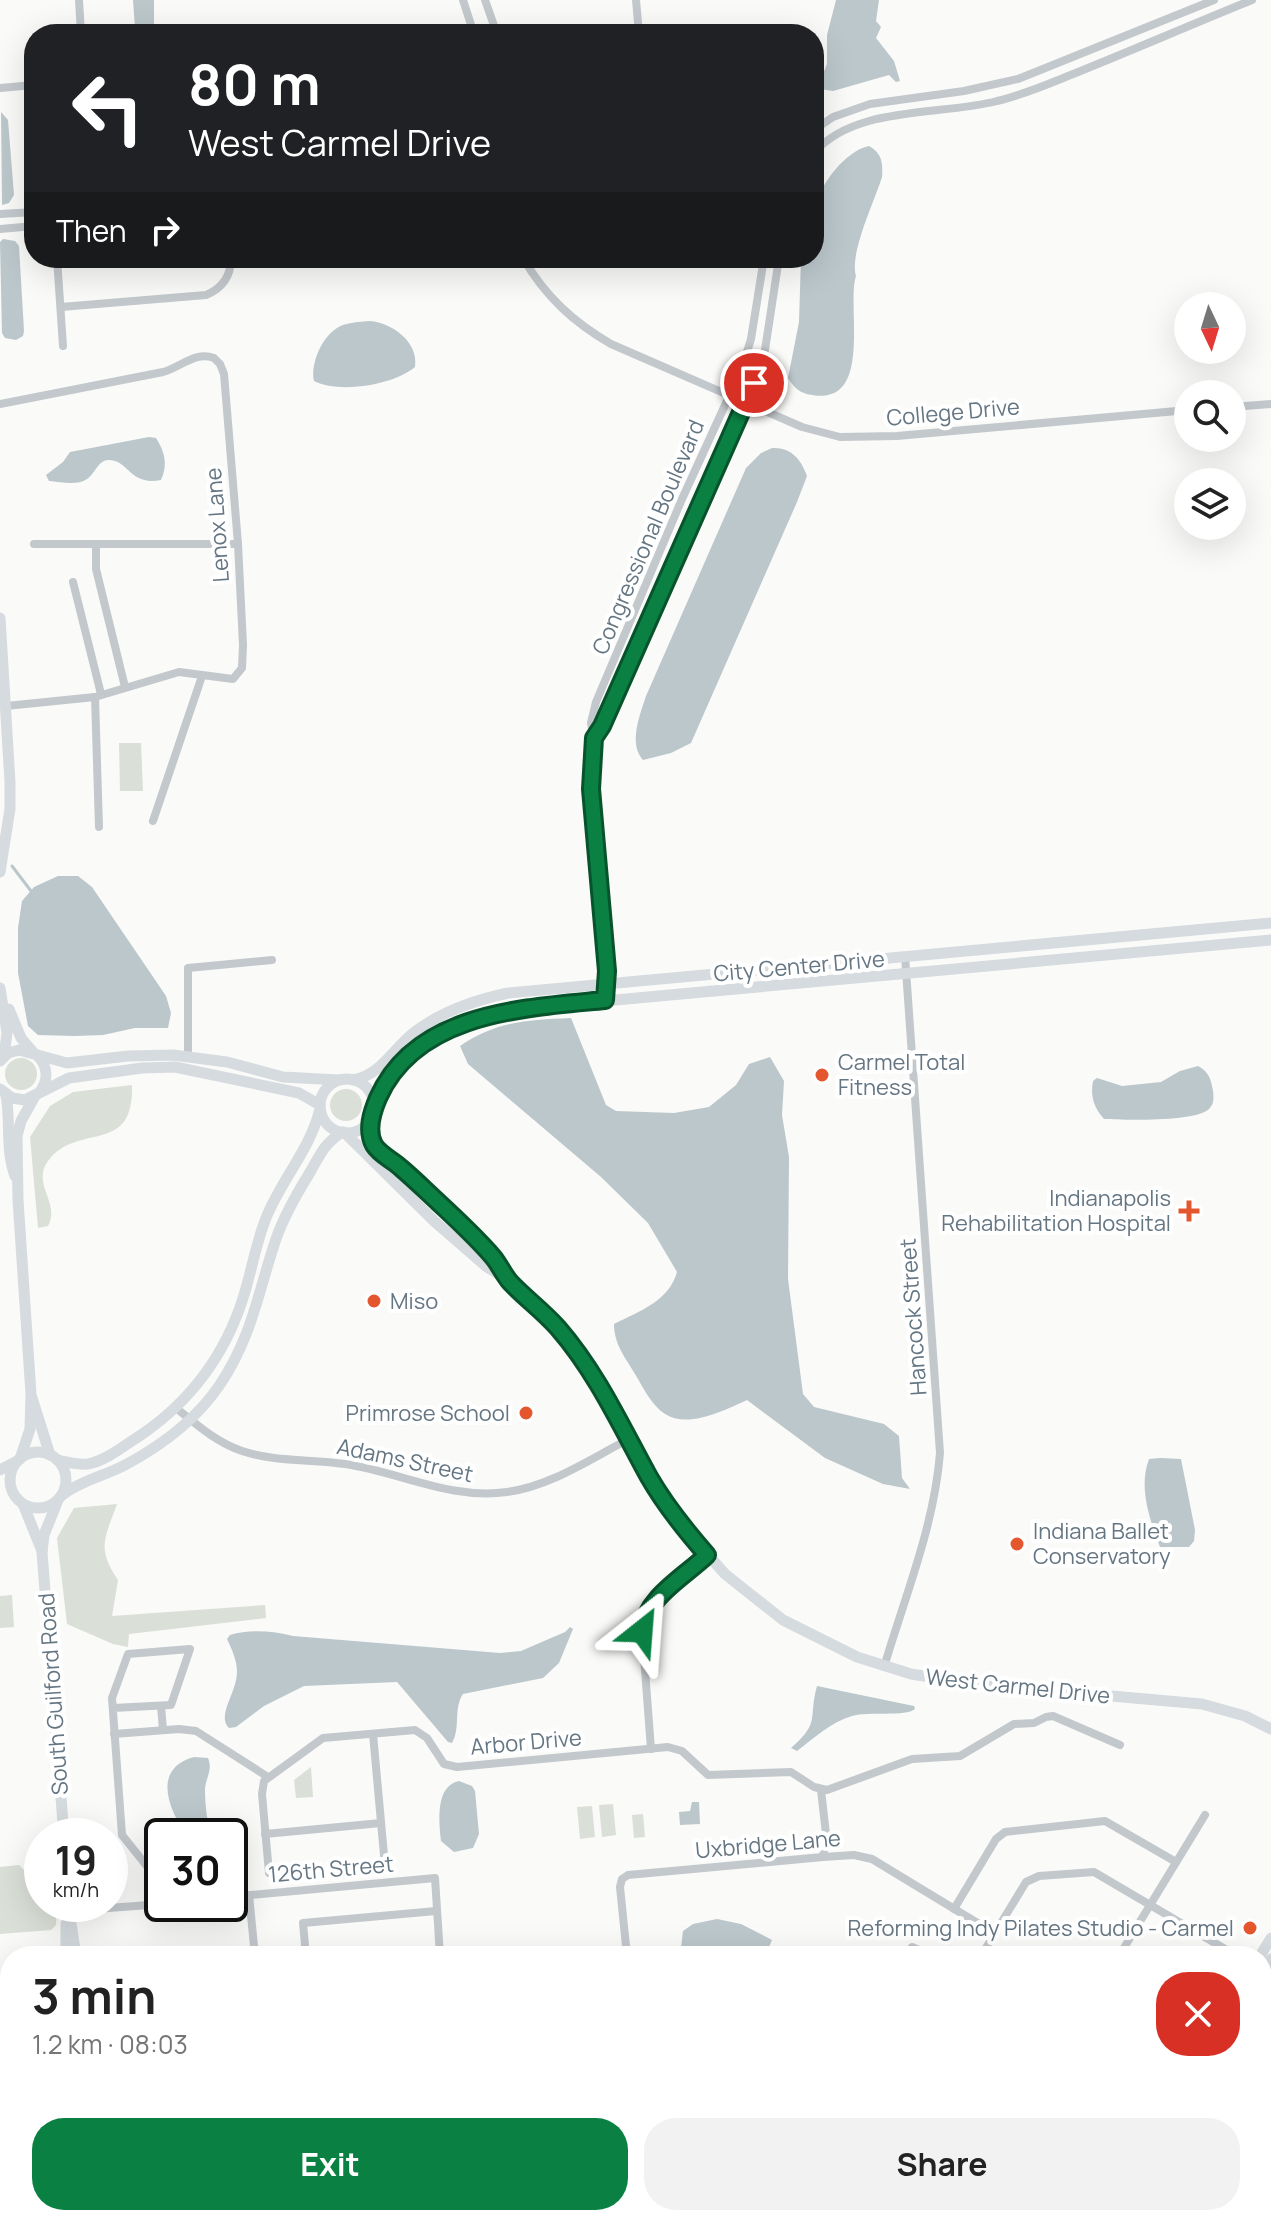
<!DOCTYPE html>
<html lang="en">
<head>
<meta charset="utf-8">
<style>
  :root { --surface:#fff; --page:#f2f2f2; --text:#222; --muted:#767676; --accent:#0b8043 }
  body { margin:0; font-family:Manrope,sans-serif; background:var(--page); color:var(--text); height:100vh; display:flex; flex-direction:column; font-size:30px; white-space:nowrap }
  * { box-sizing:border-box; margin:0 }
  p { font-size:26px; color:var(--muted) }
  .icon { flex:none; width:44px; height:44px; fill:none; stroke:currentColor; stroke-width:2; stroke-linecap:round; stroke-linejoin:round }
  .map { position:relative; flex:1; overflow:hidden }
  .drawer { position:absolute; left:0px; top:1946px; width:1272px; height:280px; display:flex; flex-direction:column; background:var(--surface); border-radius:32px 32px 0 0; box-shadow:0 8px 32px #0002 }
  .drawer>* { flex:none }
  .banner { position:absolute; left:24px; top:24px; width:800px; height:244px; border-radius:32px; box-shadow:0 8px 32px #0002; background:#202124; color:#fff; overflow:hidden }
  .needle { width:52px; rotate:176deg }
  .tools { position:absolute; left:1174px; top:292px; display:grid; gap:16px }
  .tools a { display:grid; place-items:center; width:72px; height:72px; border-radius:50%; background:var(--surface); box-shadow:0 8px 32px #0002; font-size:40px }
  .speed { position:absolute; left:24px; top:1818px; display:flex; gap:16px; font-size:40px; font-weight:700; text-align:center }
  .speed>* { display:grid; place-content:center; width:104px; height:104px; border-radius:50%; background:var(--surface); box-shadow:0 8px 32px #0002; line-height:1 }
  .speed small { font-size:20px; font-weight:400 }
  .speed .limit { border:4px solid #111; border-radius:12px; background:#fff; color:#111 }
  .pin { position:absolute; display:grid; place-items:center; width:68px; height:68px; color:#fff; margin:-34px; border:4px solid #fff; border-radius:50%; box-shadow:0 2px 8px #0007 }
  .me { position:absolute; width:88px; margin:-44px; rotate:28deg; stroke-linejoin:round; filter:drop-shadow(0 0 6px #0008) }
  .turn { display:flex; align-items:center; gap:28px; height:168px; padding:0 32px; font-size:36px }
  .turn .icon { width:104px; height:104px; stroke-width:2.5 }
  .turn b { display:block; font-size:56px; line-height:68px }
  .then { display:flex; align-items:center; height:76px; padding:0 32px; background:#0003; gap:16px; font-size:30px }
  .round { display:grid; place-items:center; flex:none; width:84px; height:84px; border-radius:32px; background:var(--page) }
  .headline { display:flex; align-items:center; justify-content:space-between; height:136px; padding:0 32px }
  h1 { font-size:48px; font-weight:700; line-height:60px }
  .action { display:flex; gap:16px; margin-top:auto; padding:16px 32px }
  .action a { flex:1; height:92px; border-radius:32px; background:var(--accent); color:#fff; font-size:32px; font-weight:700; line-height:92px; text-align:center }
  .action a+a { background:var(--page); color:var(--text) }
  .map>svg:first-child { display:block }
  .green { fill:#dadfd7 }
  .water { fill:#bbc7cb }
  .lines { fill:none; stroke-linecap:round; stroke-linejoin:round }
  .stream { stroke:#bbc7cb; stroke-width:3 }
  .street { stroke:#c3c8cc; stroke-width:8 }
  .secondary { stroke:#d6dbdf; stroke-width:11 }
  .route-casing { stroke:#07532c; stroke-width:20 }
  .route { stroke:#0b8043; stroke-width:14 }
  .poi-dot { fill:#e4572e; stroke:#fff; stroke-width:3 }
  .labels { text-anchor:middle; stroke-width:8; stroke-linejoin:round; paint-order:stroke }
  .street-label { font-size:22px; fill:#657683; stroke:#fff }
  .poi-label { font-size:22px; fill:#657683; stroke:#fff; text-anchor:start }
</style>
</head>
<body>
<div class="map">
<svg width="1271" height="2226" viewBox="0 0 1271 2226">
  <rect width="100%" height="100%" fill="#fafaf8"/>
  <g class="green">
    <polygon points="119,743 141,743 143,791 120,791"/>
    <circle cx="21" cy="1074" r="16"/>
    <path d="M 132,1085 C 134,1157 78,1121 48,1161 C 31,1183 61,1204 48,1226 L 38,1228 L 30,1137 L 50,1106 L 73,1092 Z"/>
    <circle cx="346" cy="1105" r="16"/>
    <path d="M 117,1504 C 105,1538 96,1548 118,1580 L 112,1616 L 265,1605 L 266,1618 L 129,1634 L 128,1647 L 113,1644 L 67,1624 L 57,1538 L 74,1508 Z"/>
    <polygon points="12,1595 14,1627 0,1628 0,1596"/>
    <polygon points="311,1767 313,1797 296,1798 294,1780"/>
    <polygon points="613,1804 616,1835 602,1837 599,1805"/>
    <polygon points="592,1806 595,1837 580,1839 577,1807"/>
    <polygon points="643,1814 645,1837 634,1838 632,1815"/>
    <polygon points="19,1865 29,1875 42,1874 42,1904 57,1904 56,1925 51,1930 0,1934 0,1867"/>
    <polygon points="0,2129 10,2130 10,2165 0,2165"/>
    <polygon points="495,2216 648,2216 649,2221 650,2216 901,2216 902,2226 496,2226"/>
  </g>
  <g class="water">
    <polygon points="133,0 154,0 154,33 140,34 139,28 135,28"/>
    <polygon points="836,0 879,0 876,21 881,27 876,38 894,61 900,81 896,82 889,75 833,91 820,89 820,81 827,64 827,35"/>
    <polygon points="1,112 8,120 14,195 9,203 2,205"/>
    <path d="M 869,146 C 882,153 883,163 882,177 C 875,200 849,254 856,276 C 846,305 874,406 812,395 C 800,393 795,389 788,378 L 799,322 L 801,258 L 814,258 C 814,242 811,221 815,206 C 821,184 845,151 869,146 Z"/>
    <polygon points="3,239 15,241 19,246 24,331 23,336 16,340 5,338 2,333 0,242"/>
    <path d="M 370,321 C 392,323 419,342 415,367 C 394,385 339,394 314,381 C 310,364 322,337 337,328 C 346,322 360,322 370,321 Z"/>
    <path d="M 149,437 L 156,438 C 165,452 168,465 161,480 C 130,486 129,461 110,460 C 98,459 96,473 87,479 C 77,486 61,482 49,481 L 46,475 L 63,462 L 70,452 Z"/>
    <path d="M 772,448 C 791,447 801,459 807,476 L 797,502 L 691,743 L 671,753 L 643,760 C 628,743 640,715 646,696 L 746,468 L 761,453 Z"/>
    <polygon points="58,876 78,876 92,887 166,996 171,1013 168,1028 135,1028 103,1035 75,1036 38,1035 28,1026 18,973 18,928 22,901 34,887"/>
    <path d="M 571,1018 L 606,1105 L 616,1111 L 674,1113 L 709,1107 L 736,1085 L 749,1064 L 770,1057 L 784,1081 L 782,1115 L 789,1157 L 788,1279 L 803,1394 L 814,1407 L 884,1424 L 899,1436 L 902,1478 L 910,1489 L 883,1484 L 825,1458 L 747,1400 C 725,1410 688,1429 665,1414 C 651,1405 643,1387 635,1374 C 625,1357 614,1344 614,1324 C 640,1311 669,1301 677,1272 L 648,1223 L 601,1177 L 468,1064 L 460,1046 C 497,1021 527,1020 571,1018 Z"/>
    <path d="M 1198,1066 C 1209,1072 1211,1079 1213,1091 C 1214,1098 1214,1104 1209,1109 C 1196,1122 1124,1120 1104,1119 C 1094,1108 1090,1096 1093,1081 L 1097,1078 L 1122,1086 L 1161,1082 L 1180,1071 Z"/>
    <path d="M 1160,1458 L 1181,1459 L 1195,1530 L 1194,1541 L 1189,1547 L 1160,1547 C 1150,1520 1138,1488 1149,1459 Z"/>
    <path d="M 570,1627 L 573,1629 L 559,1663 L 543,1678 L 463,1694 C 453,1709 461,1727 452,1743 L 448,1742 L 397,1682 L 304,1686 L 264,1706 L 236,1727 L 229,1728 C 216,1715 237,1693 237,1672 C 237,1660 232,1650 227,1639 L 230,1635 C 250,1629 273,1631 293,1636 L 500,1653 L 521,1651 L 565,1632 Z"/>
    <path d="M 817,1686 L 914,1706 L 915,1709 C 906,1717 868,1711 852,1716 C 831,1722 813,1739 797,1751 L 791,1748 C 821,1722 808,1719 817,1686 Z"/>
    <path d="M 194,1757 L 208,1758 C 213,1770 206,1777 205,1789 C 205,1806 207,1820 211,1836 L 187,1836 C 169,1810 151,1769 194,1757 Z"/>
    <path d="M 459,1781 L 472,1786 L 475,1791 L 479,1834 L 473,1848 L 454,1852 L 441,1841 C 439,1821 435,1786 459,1781 Z"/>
    <polygon points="692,1802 699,1802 700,1824 680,1825 679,1812 690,1811"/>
    <polygon points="717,1919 741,1924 772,1940 765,1956 680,1956 683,1931 693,1924"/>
  </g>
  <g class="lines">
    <polyline class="stream" points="12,866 31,891"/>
    <g class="street">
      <polyline points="79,0 81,34"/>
      <polyline points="463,0 474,34"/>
      <polyline points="485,0 497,34"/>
      <polyline points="636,0 639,34"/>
      <polyline points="0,88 34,85"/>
      <polyline points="814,130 833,117 870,104 964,91 1018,79 1214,0"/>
      <path d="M 814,153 C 855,105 941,116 997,101 C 1027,94 1055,81 1083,70 C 1140,47 1195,23 1252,0"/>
      <polyline points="0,214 34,212"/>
      <polyline points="0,229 34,226"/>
      <polyline points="57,258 63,346"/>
      <path d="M 523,258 C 545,296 573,322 611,344 L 802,427 L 840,437 L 897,436 L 1188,410"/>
      <path d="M 61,307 L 206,295 C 223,288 231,276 231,258"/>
      <path d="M 0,404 L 163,372 C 181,367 195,351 214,358 L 220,364 L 224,374 L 238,544 L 243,645 L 242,668 L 233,679 L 179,672 L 95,697 L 6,706"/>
      <polyline points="1232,407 1271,404"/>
      <polyline points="34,544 238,544"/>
      <polyline points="96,544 96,569 125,687"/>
      <polyline points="73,582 101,694"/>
      <polyline points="95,697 99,827"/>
      <polyline points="594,737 602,726 754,383 765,350 779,258"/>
      <polyline points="153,821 202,676"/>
      <polyline points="605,1000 607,971 591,789 594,738 591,723 596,702 682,499 742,368 751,339 764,258"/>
      <polyline points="188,1056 188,968 272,960"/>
      <path d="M 176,1408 C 197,1425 216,1442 242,1451 C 275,1462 311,1459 345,1464 C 400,1472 450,1500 507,1492 C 551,1486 590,1459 629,1439"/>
      <path d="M 884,1667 C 905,1596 934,1527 940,1453 L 905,956"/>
      <polyline points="161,1706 163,1730"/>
      <polyline points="113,1708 171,1705 190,1649 128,1654 112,1698 122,1835 162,1885"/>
      <polyline points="114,1734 179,1729 196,1731 268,1777"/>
      <polyline points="373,1734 385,1866"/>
      <path d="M 651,1749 L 642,1631 C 646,1597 684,1577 707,1555"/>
      <polyline points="821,1790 826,1834 823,1857"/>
      <polyline points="265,1834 381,1823"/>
      <polyline points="269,1873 262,1794 264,1781 323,1738 415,1730 427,1738 444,1764 457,1767 668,1747 682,1751 708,1775 791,1772 814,1787 827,1790 912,1759 960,1756 1014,1724 1034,1723 1046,1717 1053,1716 1120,1745"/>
      <polyline points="249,1895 255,1956"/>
      <polyline points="230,1897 435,1878 440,1956"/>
      <polyline points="954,1909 996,1839 1005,1832 1105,1821 1176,1862"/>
      <polyline points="69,1911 162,1904"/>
      <polyline points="306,1956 303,1923 436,1911"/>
      <polyline points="627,1956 620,1887 622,1879 628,1875 823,1857 854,1855 872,1859 994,1933"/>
      <polyline points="906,1956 912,1947 933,1956"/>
      <polyline points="981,1956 1026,1882 1039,1876 1094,1872 1237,1956"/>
      <polyline points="1119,1956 1205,1815"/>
      <polyline points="0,1989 10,1986"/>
      <polyline points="0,2215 10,2216"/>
      <polyline points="1044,2216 1052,2226"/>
    </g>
    <g class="secondary">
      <polyline points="0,618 10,782 10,809 0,872"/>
      <polyline points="0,988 7,1033 4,1056"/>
      <polyline points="9,1009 21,1038 33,1052"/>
      <path d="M 37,1055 C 48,1066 49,1080 39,1093"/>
      <polyline points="0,1061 8,1053 19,1050 67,1063 128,1056 173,1055 227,1062 283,1077 339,1080"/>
      <circle cx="347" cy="1106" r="27"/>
      <path d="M 353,1080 C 382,1075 394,1047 416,1031 C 443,1011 475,1000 508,993 L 1271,923"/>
      <polyline points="0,1089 12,1098 25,1100 69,1078 142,1068 175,1067 299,1093 320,1105"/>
      <path d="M 6,1095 C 11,1122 5,1149 15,1176"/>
      <path d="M 373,1108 C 379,1096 383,1085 391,1074 C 419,1036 472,1017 517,1009 L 1271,940"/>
      <path d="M 373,1112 C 371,1122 368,1133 373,1143 C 379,1155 395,1162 405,1171 C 440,1205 481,1236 507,1278"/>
      <polyline points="344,1132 434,1221 487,1267 507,1279 556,1325 592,1373 651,1480 686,1530 725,1574 783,1620 857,1657 911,1674 975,1684 1202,1704 1245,1716 1271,1729"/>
      <polyline points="32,1398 50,1455"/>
      <circle cx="38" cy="1480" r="28"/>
      <polyline points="20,1459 30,1429 31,1394 18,1200 17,1136 21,1121 35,1096"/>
      <path d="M 57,1460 C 67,1462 78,1465 88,1464 C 106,1461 126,1444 141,1435 C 192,1400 226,1354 244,1295 C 252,1269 256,1243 266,1218 C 281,1180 310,1150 320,1109"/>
      <polyline points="0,1470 17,1461"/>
      <path d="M 62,1495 C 82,1480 105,1476 127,1464 C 162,1445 197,1418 219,1386 C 252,1338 258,1292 276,1239 C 284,1216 296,1195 309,1174 C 321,1154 322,1146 342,1132"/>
      <polyline points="58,1500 44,1535 42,1552 64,1836"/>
      <polyline points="23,1504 42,1551"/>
      <polyline points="68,1904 76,1956"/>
      <polyline points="66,1956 66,1924"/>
      <polyline points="1260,1956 1271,1938"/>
      <polyline points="1262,1974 1271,1959"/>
      <polyline points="85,2216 86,2226"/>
      <polyline points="95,2216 96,2226"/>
      <polyline points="1107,2216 1118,2226"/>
      <polyline points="1067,2226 1078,2216"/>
    </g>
  </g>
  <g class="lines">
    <defs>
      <path id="route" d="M 642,1631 C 646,1597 684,1577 707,1555 C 686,1531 665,1505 649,1477 C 621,1426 597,1373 558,1328 C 543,1311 525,1298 510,1282 C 503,1274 499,1264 493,1257 C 476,1237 456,1219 437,1201 C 425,1190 414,1179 401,1168 C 393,1160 380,1155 374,1145 C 366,1130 372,1112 378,1098 C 416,1012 524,1008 605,1000 L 607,971 L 591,789 L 594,738 L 602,726 L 754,383"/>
    </defs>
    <use href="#route" class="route-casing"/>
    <use href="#route" class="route"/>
  </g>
  <g class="poi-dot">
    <circle cx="822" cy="1075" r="8"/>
    <path d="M1185 1199h8v8h8v8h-8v8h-8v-8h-8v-8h8z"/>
    <circle cx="374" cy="1301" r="8"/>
    <circle cx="526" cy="1413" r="8"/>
    <circle cx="1017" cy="1544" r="8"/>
    <circle cx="1250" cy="1928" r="8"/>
  </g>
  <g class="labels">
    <g class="street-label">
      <text transform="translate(953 412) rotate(-5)" y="8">College Drive</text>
      <text transform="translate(217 525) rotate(-94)" y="8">Lenox Lane</text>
      <text transform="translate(648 537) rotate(-67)" y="8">Congressional Boulevard</text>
      <text transform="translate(799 966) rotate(-5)" y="8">City Center Drive</text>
      <text transform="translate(913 1317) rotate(-94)" y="8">Hancock Street</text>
      <text transform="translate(405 1460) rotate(12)" y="8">Adams Street</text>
      <text transform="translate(1018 1686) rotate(6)" y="8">West Carmel Drive</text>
      <text transform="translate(53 1694) rotate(-94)" y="8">South Guilford Road</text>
      <text transform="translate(526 1742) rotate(-5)" y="8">Arbor Drive</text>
      <text transform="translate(768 1844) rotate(-5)" y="8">Uxbridge Lane</text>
      <text transform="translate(331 1869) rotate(-5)" y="8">126th Street</text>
    </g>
    <g class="poi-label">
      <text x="838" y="1070">Carmel Total<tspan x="838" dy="25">Fitness</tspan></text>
      <text x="1171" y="1206" text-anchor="end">Indianapolis<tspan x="1171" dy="25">Rehabilitation Hospital</tspan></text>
      <text x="390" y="1309">Miso</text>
      <text x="510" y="1421" text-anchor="end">Primrose School</text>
      <text x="1033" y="1539">Indiana Ballet<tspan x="1033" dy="25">Conservatory</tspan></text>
      <text x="1234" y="1936" text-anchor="end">Reforming Indy Pilates Studio - Carmel</text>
    </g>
  </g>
</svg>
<div class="tools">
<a><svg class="needle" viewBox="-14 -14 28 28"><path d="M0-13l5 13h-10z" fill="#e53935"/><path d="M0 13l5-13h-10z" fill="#767676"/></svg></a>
<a><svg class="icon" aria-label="search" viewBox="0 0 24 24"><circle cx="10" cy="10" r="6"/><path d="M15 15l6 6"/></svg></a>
<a><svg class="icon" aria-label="layers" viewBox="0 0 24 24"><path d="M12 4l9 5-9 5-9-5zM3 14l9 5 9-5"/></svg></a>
</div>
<div class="speed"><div>19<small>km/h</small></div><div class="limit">30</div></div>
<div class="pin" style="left:754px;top:383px;background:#d93025"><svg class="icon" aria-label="arrive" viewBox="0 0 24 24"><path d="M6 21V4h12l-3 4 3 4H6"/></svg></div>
<svg class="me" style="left:642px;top:1631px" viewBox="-20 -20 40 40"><path d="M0-17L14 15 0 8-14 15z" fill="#0b8043" stroke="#fff" stroke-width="4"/></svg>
<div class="banner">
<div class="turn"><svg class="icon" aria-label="left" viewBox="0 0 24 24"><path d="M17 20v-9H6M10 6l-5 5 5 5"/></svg><div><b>80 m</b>West Carmel Drive</div></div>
<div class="then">Then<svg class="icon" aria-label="right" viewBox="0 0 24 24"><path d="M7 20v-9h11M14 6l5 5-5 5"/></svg></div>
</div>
<section class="drawer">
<div class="headline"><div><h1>3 min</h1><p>1.2 km · 08:03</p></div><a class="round" style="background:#d93025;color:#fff"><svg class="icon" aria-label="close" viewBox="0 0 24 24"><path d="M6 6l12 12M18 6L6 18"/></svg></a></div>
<div class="action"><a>Exit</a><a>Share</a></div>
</section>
</div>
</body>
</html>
